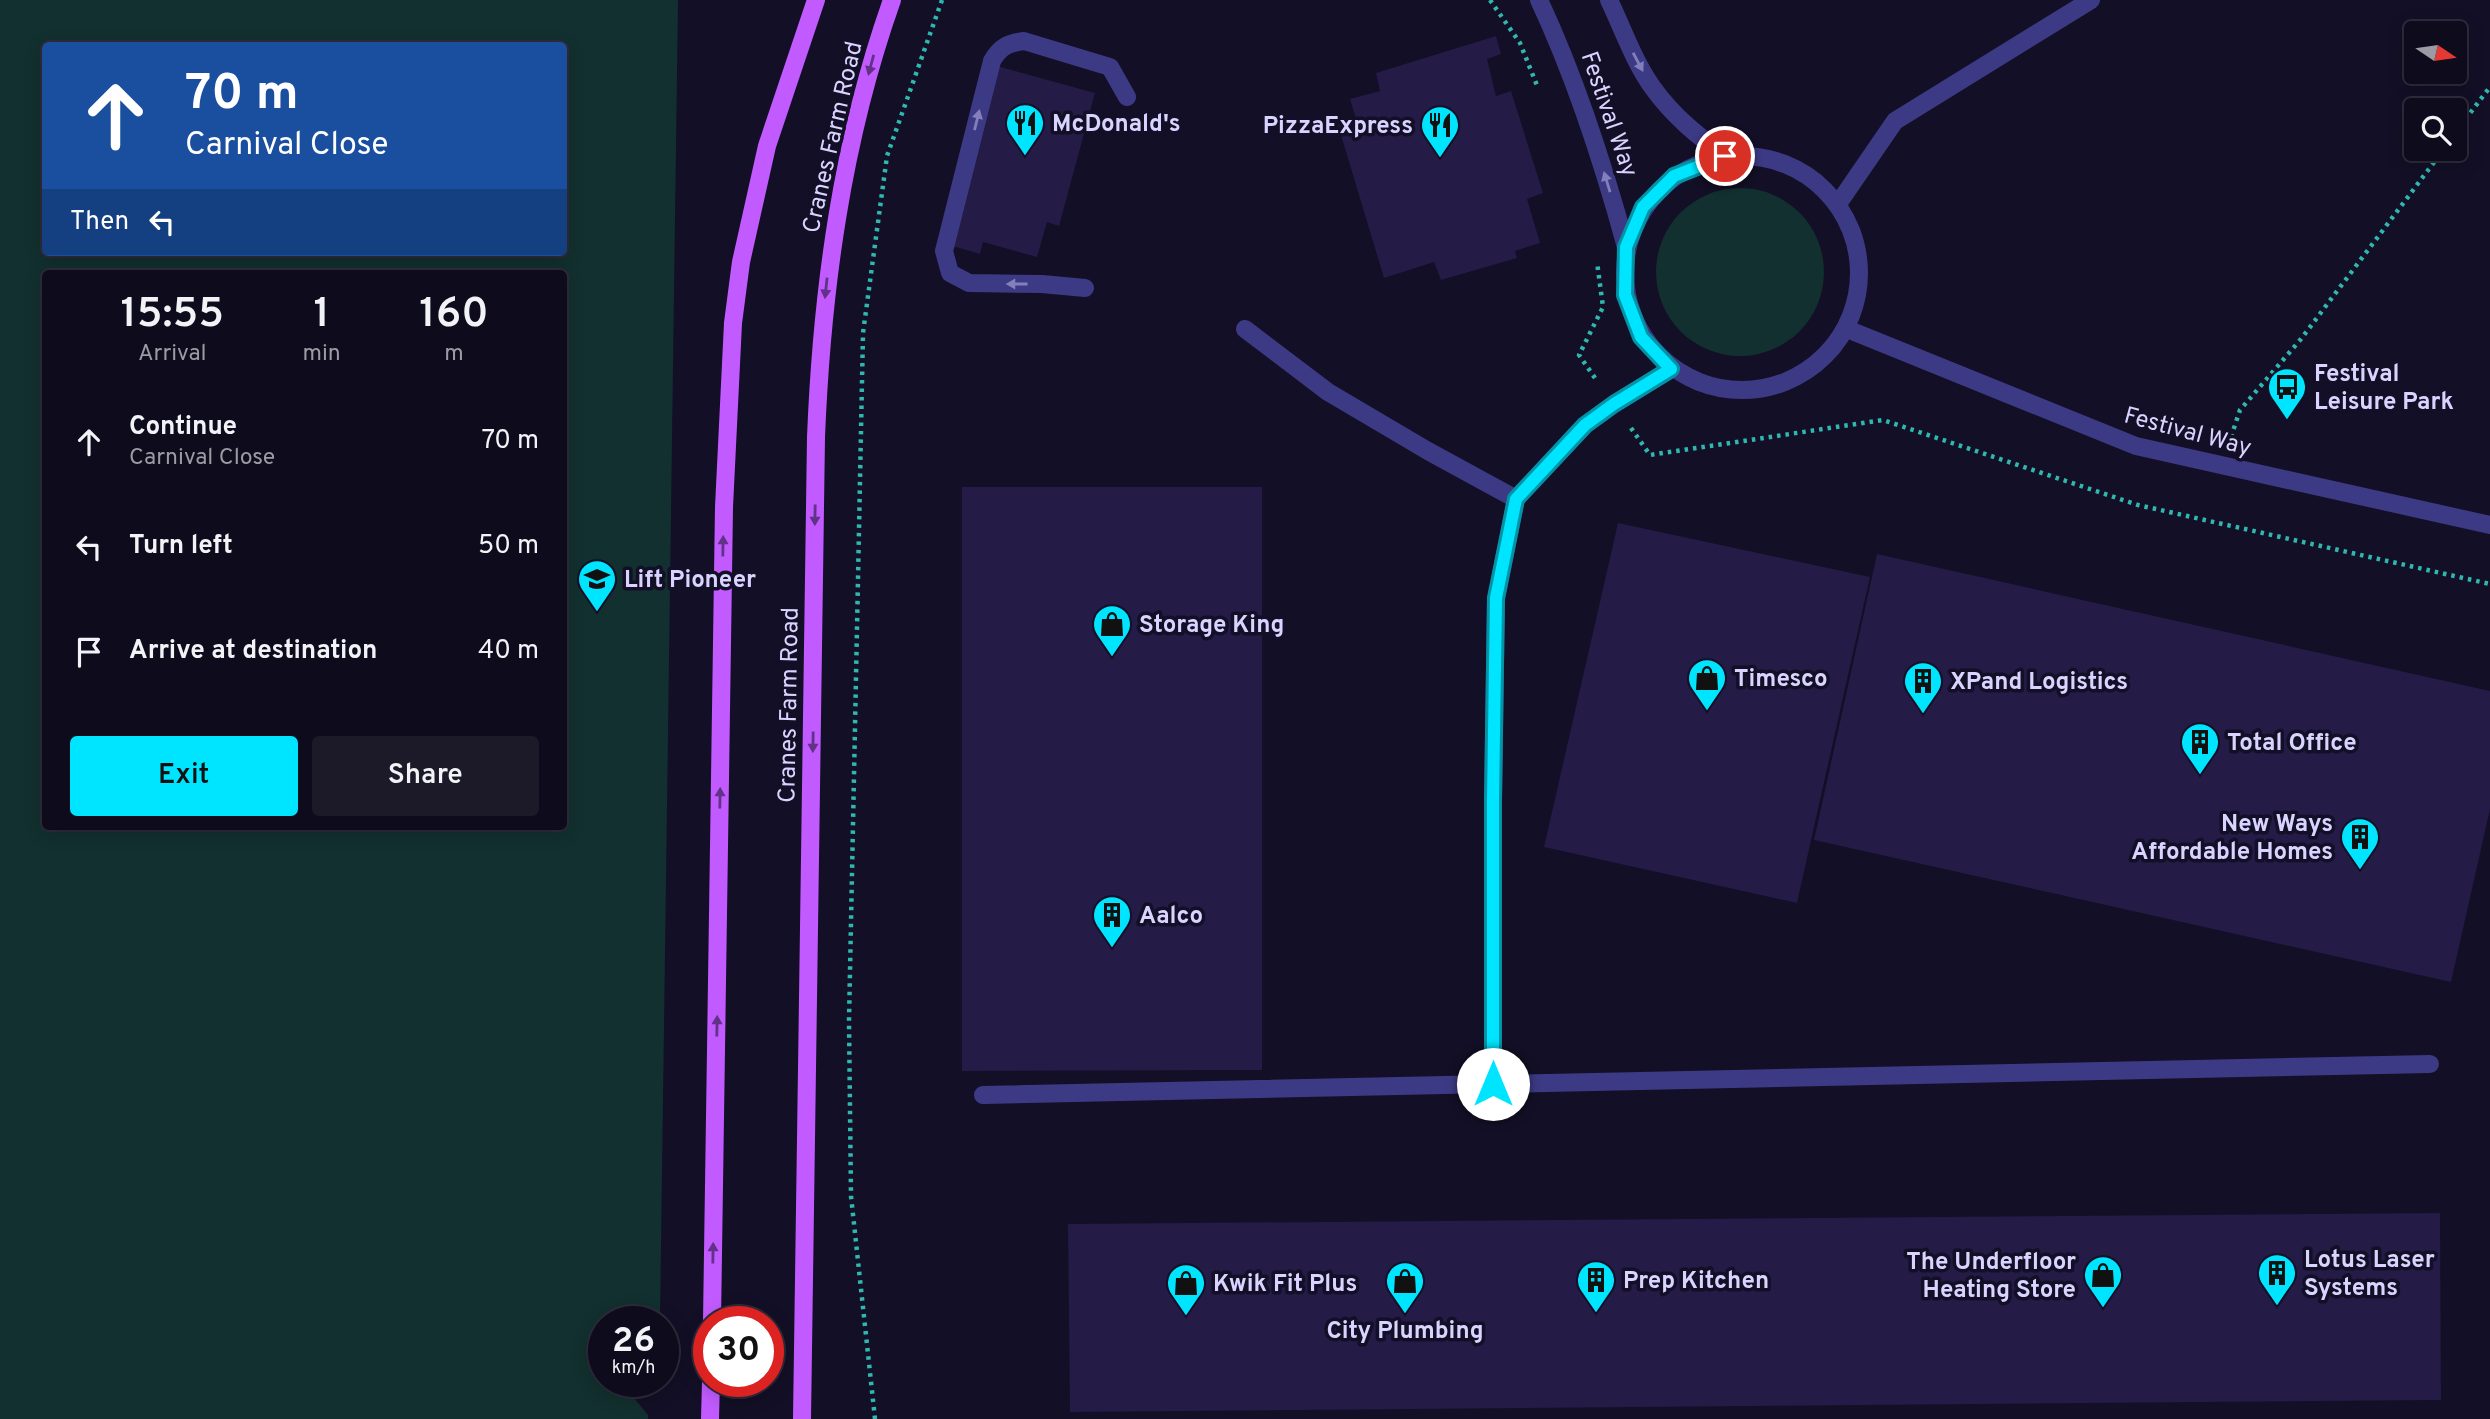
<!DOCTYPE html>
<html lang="en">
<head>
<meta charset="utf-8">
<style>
  :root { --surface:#0e0b1c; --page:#1c1929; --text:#f1f3f6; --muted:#9b9ba3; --line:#2e2b3b; --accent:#00e5ff }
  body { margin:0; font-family:Overpass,sans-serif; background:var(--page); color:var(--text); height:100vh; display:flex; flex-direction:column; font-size:26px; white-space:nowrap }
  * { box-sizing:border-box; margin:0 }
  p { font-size:23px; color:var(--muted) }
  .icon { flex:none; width:38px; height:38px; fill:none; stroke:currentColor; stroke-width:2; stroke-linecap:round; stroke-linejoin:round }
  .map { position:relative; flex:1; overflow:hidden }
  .side { position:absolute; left:42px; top:270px; width:525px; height:560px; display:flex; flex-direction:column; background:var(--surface); border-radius:7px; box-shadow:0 4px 18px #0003,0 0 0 2px var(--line) }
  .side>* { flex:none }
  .banner { position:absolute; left:42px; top:42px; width:525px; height:214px; border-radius:7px; box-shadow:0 4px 18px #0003,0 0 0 2px var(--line); background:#1a4fa0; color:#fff; overflow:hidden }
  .needle { width:46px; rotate:103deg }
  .controls { position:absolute; left:2404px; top:21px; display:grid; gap:14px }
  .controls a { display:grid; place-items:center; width:63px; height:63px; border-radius:7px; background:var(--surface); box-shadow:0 4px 18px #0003,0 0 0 2px var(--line); font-size:35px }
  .speed { position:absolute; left:588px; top:1306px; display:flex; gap:14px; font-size:35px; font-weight:700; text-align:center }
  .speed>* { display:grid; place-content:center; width:91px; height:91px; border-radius:50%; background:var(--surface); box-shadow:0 4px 18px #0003,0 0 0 2px var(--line); line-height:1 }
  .speed small { font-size:18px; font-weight:400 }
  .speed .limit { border:10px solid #d22; background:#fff; color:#111 }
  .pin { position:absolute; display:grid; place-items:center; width:60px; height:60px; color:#fff; margin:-30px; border:4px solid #fff; border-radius:50%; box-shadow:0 2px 7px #0007 }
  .me { position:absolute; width:77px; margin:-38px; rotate:0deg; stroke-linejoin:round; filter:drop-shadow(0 0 5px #0008) }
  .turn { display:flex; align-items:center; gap:24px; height:147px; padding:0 28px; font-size:32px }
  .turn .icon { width:91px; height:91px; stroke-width:2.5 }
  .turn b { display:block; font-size:49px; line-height:60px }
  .then { display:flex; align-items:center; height:66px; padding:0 28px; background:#0003; gap:14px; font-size:26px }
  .eta { display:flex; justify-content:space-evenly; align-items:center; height:119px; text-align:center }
  .eta b { font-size:42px; font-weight:600; line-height:49px }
  .cta { display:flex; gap:14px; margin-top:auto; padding:14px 28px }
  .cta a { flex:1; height:80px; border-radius:7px; background:var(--accent); color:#111; font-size:28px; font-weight:600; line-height:80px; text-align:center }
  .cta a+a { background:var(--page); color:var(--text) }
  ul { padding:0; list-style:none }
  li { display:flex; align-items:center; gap:21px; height:105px; padding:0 28px }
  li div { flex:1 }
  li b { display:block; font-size:26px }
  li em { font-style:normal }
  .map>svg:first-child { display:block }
  .green { fill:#12302f; fill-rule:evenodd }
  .building { fill:#241b47 }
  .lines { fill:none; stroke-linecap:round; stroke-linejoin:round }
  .path { stroke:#2fb8b0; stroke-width:4.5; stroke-dasharray:3.5 5; stroke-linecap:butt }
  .lane { stroke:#3d3a85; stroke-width:18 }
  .street { stroke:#3d3a85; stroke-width:18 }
  .primary { stroke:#c25bff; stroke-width:18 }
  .oneway { fill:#837fbc }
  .oneway2 { fill:#623188 }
  .route-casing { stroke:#0095a6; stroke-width:18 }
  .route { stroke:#00e5ff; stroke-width:12 }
  .labels { text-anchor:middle; stroke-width:7; stroke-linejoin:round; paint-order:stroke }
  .street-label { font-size:24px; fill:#d9d4ff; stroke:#130f26 }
  .poi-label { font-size:24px; font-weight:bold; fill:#d9d4ff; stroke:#130f26; text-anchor:start }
</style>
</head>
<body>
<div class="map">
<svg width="2490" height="1419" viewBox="0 0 2490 1419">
  <rect width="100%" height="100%" fill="#130f26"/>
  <g class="green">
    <path d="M 0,0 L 678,0 L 660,1321 L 604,1321 L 604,1381 L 650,1381 L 635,1399 L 648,1415 L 648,1419 L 0,1419 ZM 46,46 L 564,46 L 564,252 L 46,252 ZM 46,273 L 564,273 L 564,826 L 46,826 Z"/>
    <circle cx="1740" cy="272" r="84"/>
  </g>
  <g class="building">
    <polygon points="1496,36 1501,54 1487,59 1496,96 1511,91 1543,193 1527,199 1540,243 1515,251 1517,258 1441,280 1434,262 1384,278 1338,125 1356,119 1350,99 1380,91 1376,73"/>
    <polygon points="997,66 1095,93 1059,226 1047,222 1037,257 983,242 980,254 949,245"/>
    <polygon points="962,487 1262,487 1262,1070 962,1071"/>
    <polygon points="1618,523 1870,577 1797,903 1544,847"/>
    <polygon points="1877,554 2490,691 2490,809 2451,982 1814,840"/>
    <polygon points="2440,1213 2441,1400 1070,1412 1068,1224"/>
  </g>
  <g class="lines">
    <g class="path">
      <polyline points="1490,0 1520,43 1538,88"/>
      <polyline points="2455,133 2490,87"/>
      <polyline points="1595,378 1579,355 1603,307 1597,262"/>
      <polyline points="1631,428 1650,455 1883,420 2138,505 2490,584"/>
      <polyline points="2231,437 2240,410 2301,339 2444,149"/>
      <polyline points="875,1419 851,1196 849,1021 863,333 887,156 942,0"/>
    </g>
    <g class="lane">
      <polyline points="1838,204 1895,121 2091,0"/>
      <path d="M 1085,288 L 1042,284 L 969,283 L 950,273 L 944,251 L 992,61 C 1000,47 1008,43 1024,41 L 1110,67 L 1127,97"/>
    </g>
    <g class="street">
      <path d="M 1539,0 C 1576,79 1603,163 1626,247"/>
      <path d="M 1609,0 C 1623,29 1634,62 1653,88 C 1673,116 1698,136 1725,156"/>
      <circle cx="1742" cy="273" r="117"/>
      <polyline points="1245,329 1328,392 1428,451 1516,499"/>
      <polyline points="1847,329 2136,446 2490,525"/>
      <polyline points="1493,1084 1493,801 1496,599 1516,499 1585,425 1614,404 1671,369"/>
      <polyline points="983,1095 2430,1064"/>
    </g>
    <g class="primary">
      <polyline points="712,1321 724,507 733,323 741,262 767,146 816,0"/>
      <polyline points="710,1419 711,1381"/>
      <path d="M 802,1419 L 816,437 C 822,288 842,141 892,0"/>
    </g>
  </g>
  <defs><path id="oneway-solid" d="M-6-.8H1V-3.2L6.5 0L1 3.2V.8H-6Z" transform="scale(1.75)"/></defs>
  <g class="oneway">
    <use href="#oneway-solid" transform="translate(1638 62) rotate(62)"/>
    <use href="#oneway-solid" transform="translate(977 120) rotate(-76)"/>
    <use href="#oneway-solid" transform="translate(1607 182) rotate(-107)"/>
    <use href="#oneway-solid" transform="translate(1017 284) rotate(-180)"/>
  </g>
  <g class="oneway2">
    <use href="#oneway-solid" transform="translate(871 65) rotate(105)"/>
    <use href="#oneway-solid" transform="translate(826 288) rotate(96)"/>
    <use href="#oneway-solid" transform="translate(815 515) rotate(91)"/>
    <use href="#oneway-solid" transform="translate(723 546) rotate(-89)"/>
    <use href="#oneway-solid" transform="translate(813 742) rotate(91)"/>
    <use href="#oneway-solid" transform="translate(720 798) rotate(-89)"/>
    <use href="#oneway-solid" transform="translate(717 1026) rotate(-89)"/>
    <use href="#oneway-solid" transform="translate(713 1253) rotate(-89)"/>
  </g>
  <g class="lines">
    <defs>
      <polyline id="route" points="1493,1084 1493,801 1496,598 1516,499 1585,425 1614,404 1671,369 1641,337 1625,295 1626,247 1643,207 1674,176 1725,156"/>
    </defs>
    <use href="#route" class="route-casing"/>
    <use href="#route" class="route"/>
  </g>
  <defs>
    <symbol id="restaurant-pin" viewBox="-11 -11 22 30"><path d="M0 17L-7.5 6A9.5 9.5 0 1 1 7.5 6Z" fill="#00e5ff" stroke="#130f26"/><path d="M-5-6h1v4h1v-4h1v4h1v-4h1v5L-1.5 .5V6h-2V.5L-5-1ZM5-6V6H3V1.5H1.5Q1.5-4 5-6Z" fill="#111"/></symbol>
    <symbol id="bus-pin" viewBox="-11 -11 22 30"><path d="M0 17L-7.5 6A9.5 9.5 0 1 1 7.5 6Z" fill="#00e5ff" stroke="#130f26"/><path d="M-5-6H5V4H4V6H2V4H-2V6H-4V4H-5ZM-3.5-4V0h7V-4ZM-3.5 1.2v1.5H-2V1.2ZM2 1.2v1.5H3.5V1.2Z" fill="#111"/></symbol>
    <symbol id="school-pin" viewBox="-11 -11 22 30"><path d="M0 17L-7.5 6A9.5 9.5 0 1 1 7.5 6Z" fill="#00e5ff" stroke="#130f26"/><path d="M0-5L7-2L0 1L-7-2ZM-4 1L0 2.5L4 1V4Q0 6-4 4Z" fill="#111"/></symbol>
    <symbol id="shop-pin" viewBox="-11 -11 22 30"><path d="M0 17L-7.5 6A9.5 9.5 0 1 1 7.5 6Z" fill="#00e5ff" stroke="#130f26"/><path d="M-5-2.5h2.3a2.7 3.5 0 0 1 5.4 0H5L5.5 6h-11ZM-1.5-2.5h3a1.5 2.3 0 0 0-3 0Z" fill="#111"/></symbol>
    <symbol id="building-pin" viewBox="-11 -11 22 30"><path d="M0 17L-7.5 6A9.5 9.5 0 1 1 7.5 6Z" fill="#00e5ff" stroke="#130f26"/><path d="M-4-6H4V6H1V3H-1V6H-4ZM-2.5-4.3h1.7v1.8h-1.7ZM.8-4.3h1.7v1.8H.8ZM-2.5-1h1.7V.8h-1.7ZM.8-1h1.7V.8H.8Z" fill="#111"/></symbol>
  </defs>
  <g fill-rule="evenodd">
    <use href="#restaurant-pin" x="1003" y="101" width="44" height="60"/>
    <use href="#restaurant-pin" x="1418" y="103" width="44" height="60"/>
    <use href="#bus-pin" x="2265" y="365" width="44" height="60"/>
    <use href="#school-pin" x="575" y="557" width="44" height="60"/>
    <use href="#shop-pin" x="1090" y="602" width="44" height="60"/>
    <use href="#shop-pin" x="1685" y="656" width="44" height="60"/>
    <use href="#building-pin" x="1901" y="659" width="44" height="60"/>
    <use href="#building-pin" x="2178" y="720" width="44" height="60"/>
    <use href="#building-pin" x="2338" y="815" width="44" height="60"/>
    <use href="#building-pin" x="1090" y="893" width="44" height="60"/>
    <use href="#building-pin" x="2255" y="1251" width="44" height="60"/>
    <use href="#shop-pin" x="2081" y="1253" width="44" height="60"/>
    <use href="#building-pin" x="1574" y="1258" width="44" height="60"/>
    <use href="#shop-pin" x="1383" y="1259" width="44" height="60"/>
    <use href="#shop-pin" x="1164" y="1261" width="44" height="60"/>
  </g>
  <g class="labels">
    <g class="street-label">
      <text transform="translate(1610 114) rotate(71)" y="8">Festival Way</text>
      <text transform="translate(832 137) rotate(-77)" y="8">Cranes Farm Road</text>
      <text transform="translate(2188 431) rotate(15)" y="8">Festival Way</text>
      <text transform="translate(788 705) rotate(-89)" y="8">Cranes Farm Road</text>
    </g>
    <g class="poi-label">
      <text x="1052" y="131">McDonald's</text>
      <text x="1413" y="133" text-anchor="end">PizzaExpress</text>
      <text x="2314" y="381">Festival<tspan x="2314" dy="28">Leisure Park</tspan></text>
      <text x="624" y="587">Lift Pioneer</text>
      <text x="1139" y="632">Storage King</text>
      <text x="1734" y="686">Timesco</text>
      <text x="1950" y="689">XPand Logistics</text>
      <text x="2227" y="750">Total Office</text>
      <text x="2333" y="831" text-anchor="end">New Ways<tspan x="2333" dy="28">Affordable Homes</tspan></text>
      <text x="1139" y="923">Aalco</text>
      <text x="2304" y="1267">Lotus Laser<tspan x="2304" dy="28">Systems</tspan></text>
      <text x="2076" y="1269" text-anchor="end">The Underfloor<tspan x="2076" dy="28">Heating Store</tspan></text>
      <text x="1623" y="1288">Prep Kitchen</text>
      <text x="1213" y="1291">Kwik Fit Plus</text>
      <text x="1405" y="1338" text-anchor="middle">City Plumbing</text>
    </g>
  </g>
</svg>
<div class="controls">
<a><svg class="needle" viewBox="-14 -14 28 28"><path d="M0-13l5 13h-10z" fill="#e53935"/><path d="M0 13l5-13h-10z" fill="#9b9ba3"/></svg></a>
<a><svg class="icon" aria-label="search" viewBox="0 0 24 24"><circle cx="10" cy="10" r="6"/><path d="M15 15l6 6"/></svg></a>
</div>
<div class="speed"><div>26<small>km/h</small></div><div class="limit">30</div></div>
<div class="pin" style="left:1725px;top:156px;background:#d93025"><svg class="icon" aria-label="arrive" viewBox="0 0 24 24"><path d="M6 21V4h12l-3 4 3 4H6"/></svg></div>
<svg class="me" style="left:1493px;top:1084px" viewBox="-20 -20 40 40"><circle r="19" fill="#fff"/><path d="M0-13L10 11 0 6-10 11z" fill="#00e5ff"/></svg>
<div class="banner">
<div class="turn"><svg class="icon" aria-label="ahead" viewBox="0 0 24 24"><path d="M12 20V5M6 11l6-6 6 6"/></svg><div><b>70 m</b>Carnival Close</div></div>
<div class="then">Then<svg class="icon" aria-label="left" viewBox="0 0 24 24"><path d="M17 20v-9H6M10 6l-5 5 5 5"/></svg></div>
</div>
<section class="side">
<div class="eta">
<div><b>15:55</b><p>Arrival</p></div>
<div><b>1</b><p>min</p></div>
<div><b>160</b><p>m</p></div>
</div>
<ul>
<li><svg class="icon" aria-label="ahead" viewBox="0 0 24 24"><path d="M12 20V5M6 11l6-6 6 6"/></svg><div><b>Continue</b><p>Carnival Close</p></div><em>70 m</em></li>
<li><svg class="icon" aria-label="left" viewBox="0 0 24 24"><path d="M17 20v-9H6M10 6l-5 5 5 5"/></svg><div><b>Turn left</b></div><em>50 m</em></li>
<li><svg class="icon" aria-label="arrive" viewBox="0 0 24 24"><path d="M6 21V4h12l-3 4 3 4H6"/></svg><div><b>Arrive at destination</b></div><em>40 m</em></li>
</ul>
<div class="cta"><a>Exit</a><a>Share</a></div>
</section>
</div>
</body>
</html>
